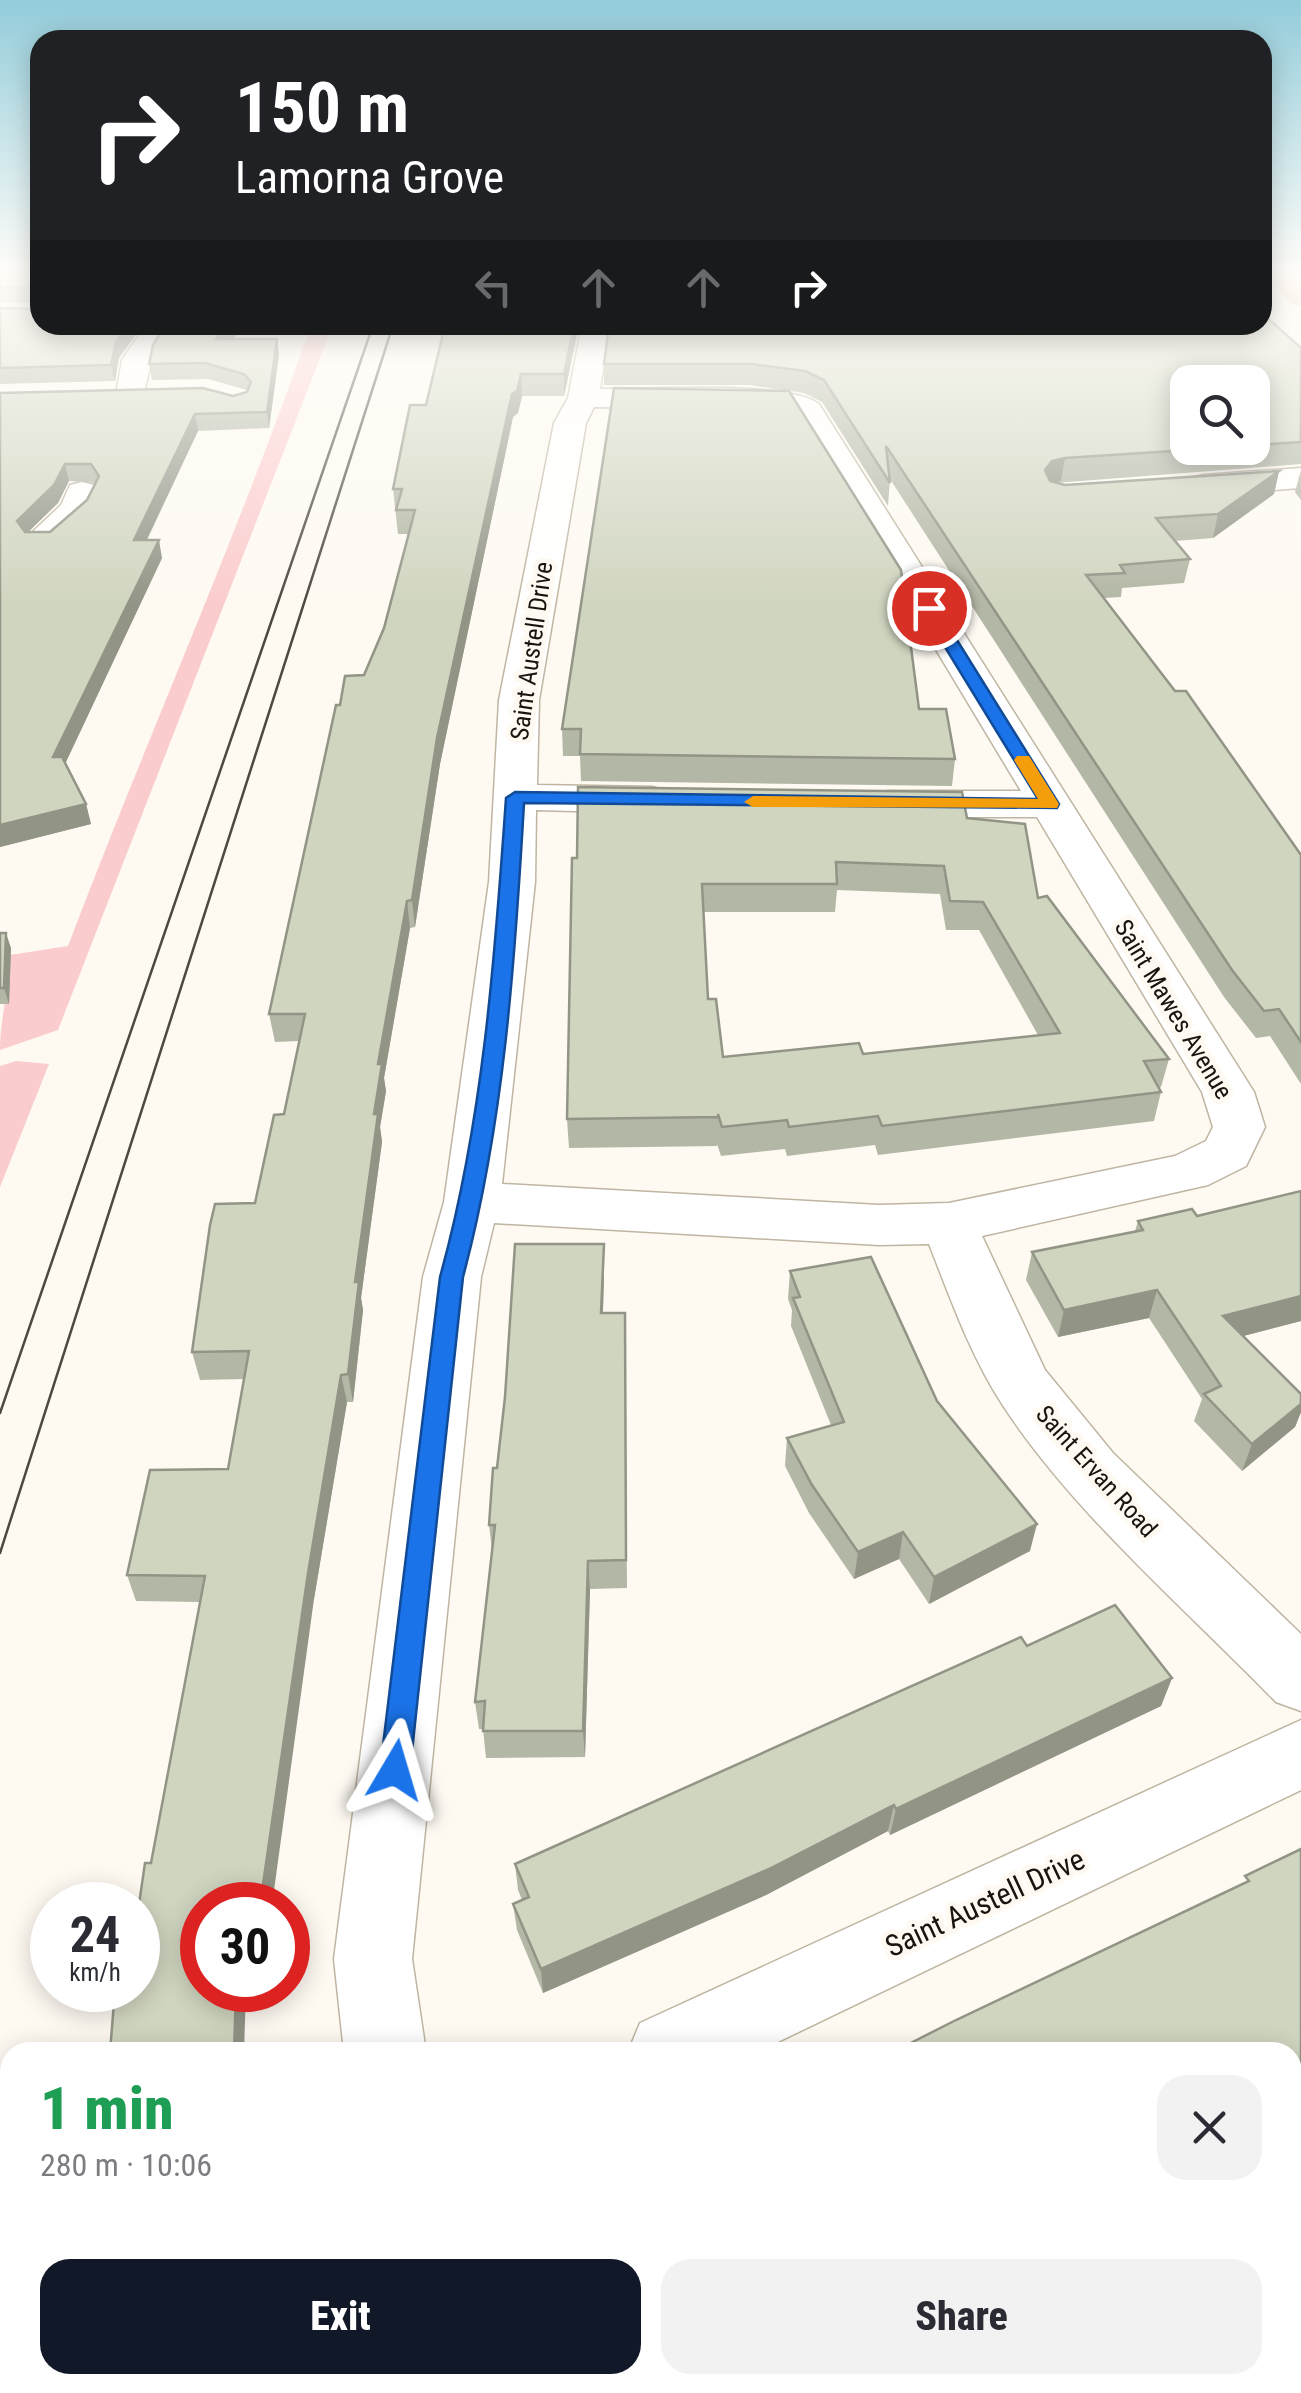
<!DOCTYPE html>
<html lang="en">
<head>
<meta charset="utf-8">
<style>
  :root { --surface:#fff; --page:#f2f2f3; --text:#2b2b33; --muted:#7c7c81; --accent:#111827 }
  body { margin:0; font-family:"Roboto Condensed",sans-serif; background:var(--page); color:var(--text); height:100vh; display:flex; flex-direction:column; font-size:38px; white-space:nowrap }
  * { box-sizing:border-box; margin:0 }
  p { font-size:32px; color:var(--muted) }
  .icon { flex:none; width:55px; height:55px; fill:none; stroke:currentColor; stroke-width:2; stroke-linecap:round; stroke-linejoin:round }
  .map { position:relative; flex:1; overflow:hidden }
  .side { position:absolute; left:0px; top:2042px; width:1302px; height:352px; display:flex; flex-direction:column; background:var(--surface); border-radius:30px 30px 0 0; box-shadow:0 5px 25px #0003 }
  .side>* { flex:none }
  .hud { position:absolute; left:30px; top:30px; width:1242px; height:305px; border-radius:30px; box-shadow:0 5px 25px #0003; background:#202124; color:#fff; overflow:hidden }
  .fabs { position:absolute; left:1170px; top:365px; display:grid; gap:20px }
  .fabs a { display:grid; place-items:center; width:100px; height:100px; border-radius:20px; background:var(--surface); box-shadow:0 5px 25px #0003; font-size:50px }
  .speed { position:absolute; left:30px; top:1882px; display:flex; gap:20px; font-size:50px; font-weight:700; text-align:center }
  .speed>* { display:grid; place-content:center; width:130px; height:130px; border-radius:50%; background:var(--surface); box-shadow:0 5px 25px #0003; line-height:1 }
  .speed small { font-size:25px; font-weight:400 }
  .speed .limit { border:15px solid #d22; background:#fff; color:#111 }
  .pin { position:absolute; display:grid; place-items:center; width:85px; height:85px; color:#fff; margin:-42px; border:5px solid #fff; border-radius:50%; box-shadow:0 2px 10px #0007 }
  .me { position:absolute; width:110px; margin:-55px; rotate:7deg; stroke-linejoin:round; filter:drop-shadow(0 0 8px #0008) }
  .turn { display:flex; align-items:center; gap:35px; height:210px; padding:0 40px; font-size:45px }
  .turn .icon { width:130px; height:130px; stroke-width:2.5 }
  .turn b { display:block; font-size:70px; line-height:85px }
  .lanes { display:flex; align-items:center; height:95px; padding:0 40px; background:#0003; justify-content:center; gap:50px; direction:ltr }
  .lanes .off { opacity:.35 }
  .round { display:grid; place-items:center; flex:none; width:105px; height:105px; border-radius:30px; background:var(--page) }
  .head { display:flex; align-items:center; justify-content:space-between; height:170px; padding:0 40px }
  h1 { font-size:60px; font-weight:800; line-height:75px; color:#1e9e55 }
  .action { display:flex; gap:20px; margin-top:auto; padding:20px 40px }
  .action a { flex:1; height:115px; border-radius:30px; background:var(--accent); color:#fff; font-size:40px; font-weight:800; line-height:115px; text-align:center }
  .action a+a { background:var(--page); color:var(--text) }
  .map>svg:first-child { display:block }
  .green { fill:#fbcccd }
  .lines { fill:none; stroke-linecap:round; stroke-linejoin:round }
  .minor-casing { stroke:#bfb5a2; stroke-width:3 }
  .major-casing { stroke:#d5d5d4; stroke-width:3 }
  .minor { fill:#fff; fill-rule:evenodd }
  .major { fill:#ecb18c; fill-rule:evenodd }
  .tram { stroke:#4c4941; stroke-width:2.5 }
  .wall { fill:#b3b7a5; fill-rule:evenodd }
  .shaded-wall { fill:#929586 }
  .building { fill:#d0d5c0; stroke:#929586; stroke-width:2.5; fill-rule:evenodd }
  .route { fill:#1a73e8; stroke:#114b97; stroke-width:2.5 }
  .slow { fill:#f59e0b }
  .labels { text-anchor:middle; stroke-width:10; stroke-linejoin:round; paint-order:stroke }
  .street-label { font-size:25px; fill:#18150e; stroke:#fefaf2 }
  .near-street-label { font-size:30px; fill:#18150e; stroke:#fefaf2 }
</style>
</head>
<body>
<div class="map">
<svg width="1301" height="2393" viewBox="0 0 1301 2393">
  <rect width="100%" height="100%" fill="#fefaf2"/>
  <g class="green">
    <path d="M 311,325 L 333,325 L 58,1030 L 0,1050 C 0,1016 10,988 10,955 L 68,946 C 147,738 238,535 311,325 Z"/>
    <polygon points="16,1061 49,1064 0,1187 0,1066"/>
  </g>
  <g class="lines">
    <defs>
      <g id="minor">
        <polygon points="146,325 174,325 152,360 142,400 120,400 116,394 122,360"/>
        <path d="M 582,325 L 610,325 L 600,389 C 645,390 789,380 819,404 L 1254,1092 L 1265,1127 L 1246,1166 L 1208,1185 L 982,1236 L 1045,1370 L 1113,1453 L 1301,1634 L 1301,1711 L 1276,1702 C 1187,1610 1071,1511 1002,1404 C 970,1355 950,1297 929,1244 L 879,1245 L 494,1223 L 481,1277 L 412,1959 L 426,2052 L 344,2052 L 334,1959 L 423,1277 L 444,1202 L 489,882 L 499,700 L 554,423 L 568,398 ZM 594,407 L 771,409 L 789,410 L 796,417 L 1021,791 L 888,791 L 873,795 L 867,804 L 873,813 L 888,817 L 1037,817 L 1202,1092 L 1213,1127 L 1206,1141 L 1175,1156 L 949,1203 L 879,1205 L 502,1184 L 535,882 L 536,810 L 652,813 L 667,809 L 673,800 L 667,791 L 652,787 L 537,785 L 539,700 L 586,423 Z"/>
        <polygon points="1301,468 1301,488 1203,495 1191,492 1187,485 1191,478 1203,475"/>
        <polygon points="82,482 94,485 99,492 88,516 54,546 30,546 25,539 61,505 70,485"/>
        <polygon points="1301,1720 1301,1790 757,2052 628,2052 640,2023"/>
      </g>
      <polygon id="major" points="1262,270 1288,270 1301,282 1301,305 1291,303"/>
    </defs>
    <use href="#minor" class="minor-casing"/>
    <use href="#major" class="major-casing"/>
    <use href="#minor" class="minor"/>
    <use href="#major" class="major"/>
    <g class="tram">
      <polyline points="0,1413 373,325"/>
      <polyline points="0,1553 393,325"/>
    </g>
  </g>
  <g class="wall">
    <polygon points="0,270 40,270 119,358 115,381 0,384 0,308 39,309 39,303 0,302"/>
    <path d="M 165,325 L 245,325 L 233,339 L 279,355 L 269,428 L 198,431 L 147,540 L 162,558 L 65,763 L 86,804 L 91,824 L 0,847 L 0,393 L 233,396 L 247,392 L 247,390 L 208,379 L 152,380 L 149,364 ZM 69,481 L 96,483 L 87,500 L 50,532 L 28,532 L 58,503 Z"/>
    <polygon points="579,325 564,396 522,396 518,413 513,417 440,764 415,927 410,928 384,1078 386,1091 380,1127 382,1142 361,1298 363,1310 353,1402 347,1402 314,1599 138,1990 151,1863 200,1602 136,1601 127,1575 228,1469 244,1379 200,1380 192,1352 255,1203 284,1114 299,1041 275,1042 269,1014 340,705 364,675 384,628 409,534 398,534 393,489 426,405"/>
    <path d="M 1301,348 L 1301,466 L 1301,464 L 1055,483 L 1065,485 L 1279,471 L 1274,494 L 1213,538 L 1175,541 L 1190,559 L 1184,583 L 1122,588 L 1121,597 L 1104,598 L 1301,855 L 1301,1084 L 1270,1036 L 1256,1038 L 1224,997 L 890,479 L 888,506 L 822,402 L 804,393 L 749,385 L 604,385 L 604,364 ZM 1252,382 L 1252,448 L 1188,448 Z"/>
    <polygon points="1301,470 1301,500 1295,492"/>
    <polygon points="919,709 955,759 952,786 581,781 580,756 563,756 562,729"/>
    <path d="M 967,818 L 1038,898 L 1169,1059 L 1161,1087 L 1159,1088 L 1161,1092 L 1154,1121 L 878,1155 L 875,1145 L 787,1156 L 785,1149 L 721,1156 L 717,1144 L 717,1146 L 569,1148 L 567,1119 L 572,858 ZM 837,890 L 940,894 L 946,930 L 979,930 L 1038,1035 L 863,1054 L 723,1057 L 708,999 L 703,912 L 835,912 Z"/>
    <polygon points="0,933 11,948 9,1004 0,1004"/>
    <polygon points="1301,1191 1301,1321 1243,1336 1301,1394 1301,1412 1295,1427 1242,1471 1194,1421 1202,1399 1149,1318 1058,1337 1026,1280 1032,1252 1135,1231 1138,1221 1197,1216"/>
    <polygon points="790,1271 937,1401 1030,1551 929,1604 899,1559 854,1579 809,1513 785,1466 787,1438 831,1425 791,1326 792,1310 788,1299"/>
    <polygon points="604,1273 603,1313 625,1313 627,1588 590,1589 585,1757 486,1758 483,1729 479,1729 475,1702 492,1550 489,1525 497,1468"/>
    <polygon points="1027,1646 1172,1678 1161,1706 890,1835 888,1831 766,1895 543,1993 517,1930 513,1904 522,1900 518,1890 515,1864"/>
    <polygon points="285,2385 661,2385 597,2393 293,2393 294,2390"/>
  </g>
  <g class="shaded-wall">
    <polygon points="128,325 143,325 119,358 115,381 111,365 116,342"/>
    <polygon points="229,325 245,325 219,355 216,339"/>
    <polygon points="574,325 579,325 564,396 564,374"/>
    <polygon points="277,339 279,355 269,428 267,412"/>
    <polygon points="521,374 522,396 518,413 513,417 440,764 415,927 412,900 437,738 512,394"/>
    <polygon points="195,414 198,431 138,558 134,540"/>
    <polygon points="1065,458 1061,481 1048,484 1045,470 1052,461"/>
    <polygon points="65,464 69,481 58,503 21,539 17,521"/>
    <polygon points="1279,471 1274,494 1213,538 1218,514"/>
    <polygon points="159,540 162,558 59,777 53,757"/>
    <polygon points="86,804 91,824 0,847 0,825"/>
    <polygon points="407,901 410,928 384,1078 386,1091 380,1127 382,1142 361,1298 363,1310 353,1402 348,1374 355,1282 378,1064"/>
    <polygon points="6,933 11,948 9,1004 4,988"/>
    <polygon points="604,1244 604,1273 602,1343 601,1313"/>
    <polygon points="1157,1290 1149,1318 1058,1337 1064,1310"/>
    <polygon points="1301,1296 1301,1321 1213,1344 1223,1316"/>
    <polygon points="341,1375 347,1402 314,1599 272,1905 260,1905 308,1573"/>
    <polygon points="1301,1404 1301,1412 1295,1427 1242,1471 1252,1444"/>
    <polygon points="1037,1524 1030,1551 929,1604 934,1577"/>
    <polygon points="903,1532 899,1559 854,1579 858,1552"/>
    <polygon points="588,1561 590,1589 585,1757 583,1731"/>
    <polygon points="1172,1678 1161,1706 890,1835 896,1809"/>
    <polygon points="894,1805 888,1831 766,1895 543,1993 541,1969"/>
    <polygon points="236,1990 246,1990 244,2052 234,2052"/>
    <polygon points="1301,2117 1301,2130 1292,2134 1292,2122"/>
    <polygon points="10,2170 10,2194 0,2197 0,2173"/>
    <polygon points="92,2385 121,2385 113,2393 84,2393"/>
  </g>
  <g class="building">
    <polygon points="0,270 40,270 40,325 128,325 116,342 111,365 0,368 0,308 39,309 39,288 0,287"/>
    <polygon points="1262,313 1301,348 1301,442 1252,445 1252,382 1188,382 1188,448 1219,448 1065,458 1052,461 1045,470 1050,481 1065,485 1279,471 1218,514 1156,518 1190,559 1120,565 1125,573 1086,575 1175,691 1186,691 1301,855 1301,1042 1279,1009 1264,1011 1232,970 886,446 890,483 824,380 805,371 750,364 604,364 609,325 1262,325"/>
    <path d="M 165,325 L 229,325 L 216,339 L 277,339 L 267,412 L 195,414 L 134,540 L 159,540 L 53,757 L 62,757 L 86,804 L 0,825 L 0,393 L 203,388 L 233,396 L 247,392 L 251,382 L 244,374 L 205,363 L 149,364 L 153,345 ZM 65,464 L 91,464 L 99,476 L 87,500 L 50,532 L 25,532 L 17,521 L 54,485 Z"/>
    <polygon points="445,325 574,325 564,374 521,374 517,391 512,394 437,738 412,900 407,901 378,1064 382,1064 374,1114 378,1114 355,1282 359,1282 348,1374 341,1375 308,1573 260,1905 202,1905 202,1990 236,1990 234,2052 110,2052 115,1990 138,1990 138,1911 145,1863 151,1863 205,1576 127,1575 150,1470 228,1469 249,1351 192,1352 210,1225 215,1204 255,1203 274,1115 284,1114 305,1014 269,1014 336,705 340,705 345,676 364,675 384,628 415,510 396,510 402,489 393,489 410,405 426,405"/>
    <polygon points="614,388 789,391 901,570 919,709 946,709 955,759 580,754 581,729 562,729"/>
    <path d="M 578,787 L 962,792 L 967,818 L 1025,824 L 1038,898 L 1047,896 L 1169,1059 L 1144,1061 L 1161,1092 L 882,1126 L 878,1116 L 789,1127 L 787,1120 L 722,1127 L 718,1114 L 718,1117 L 567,1119 L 572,858 L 577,858 ZM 836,862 L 944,866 L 950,901 L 983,902 L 1060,1033 L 863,1054 L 859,1043 L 723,1057 L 716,999 L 708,999 L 702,884 L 837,884 Z"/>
    <polygon points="0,933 6,933 4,988 0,988"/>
    <polygon points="1301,1191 1301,1296 1223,1316 1301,1394 1301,1404 1252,1444 1204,1394 1221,1386 1157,1290 1064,1310 1032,1252 1143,1230 1138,1221 1192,1209 1197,1216"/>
    <polygon points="515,1244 604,1244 601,1313 625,1313 626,1560 588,1561 583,1731 483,1731 485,1701 475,1702 495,1525 489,1525 493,1468 497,1468 505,1397"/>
    <polygon points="871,1257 937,1401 1037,1524 934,1577 903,1532 858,1552 812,1485 787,1438 844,1422 793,1298 800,1297 790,1271"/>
    <polygon points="1115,1605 1172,1678 896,1809 894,1805 769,1869 541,1969 513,1904 529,1897 515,1864 1021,1637 1027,1646"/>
    <polygon points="1301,1849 1301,2117 1293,2121 1300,2132 1292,2137 1292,2052 893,2052 956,2020 1249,1881 1245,1876"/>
    <polygon points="10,2119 10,2170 0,2173 0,2122"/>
    <polygon points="56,2385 92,2385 84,2393 61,2393"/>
    <polygon points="296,2385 536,2385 520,2387 520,2393 375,2393 353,2388 351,2393 293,2393"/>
  </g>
  <linearGradient id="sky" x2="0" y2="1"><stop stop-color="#93ccda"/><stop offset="0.45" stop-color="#fffdf9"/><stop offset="1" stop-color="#fffdf9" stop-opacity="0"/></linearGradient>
  <rect width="1301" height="605" fill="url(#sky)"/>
  <path class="route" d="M 929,603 L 937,608 L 1059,804 L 1057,808 L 524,803 C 515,961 504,1124 463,1277 L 410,1770 L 406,1780 L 395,1784 L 384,1780 L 380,1770 L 440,1277 C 483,1123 495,957 506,798 L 515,792 L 1038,799 L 921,608 Z"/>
  <polygon class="slow" points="1017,756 1029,756 1059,804 1057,808 753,807 744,802 753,796 1038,799 1014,760"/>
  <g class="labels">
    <g class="street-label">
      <text transform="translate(531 651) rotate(-82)" y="9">Saint Austell Drive</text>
      <text transform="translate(1174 1009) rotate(59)" y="9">Saint Mawes Avenue</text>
      <text transform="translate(1097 1471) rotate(48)" y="9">Saint Ervan Road</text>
    </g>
    <g class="near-street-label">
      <text transform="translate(985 1903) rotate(-25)" y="10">Saint Austell Drive</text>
    </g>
  </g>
</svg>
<div class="fabs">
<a><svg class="icon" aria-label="search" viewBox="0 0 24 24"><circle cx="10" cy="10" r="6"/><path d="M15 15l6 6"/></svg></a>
</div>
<div class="speed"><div>24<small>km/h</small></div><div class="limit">30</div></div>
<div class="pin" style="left:929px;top:608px;background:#d93025"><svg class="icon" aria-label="arrive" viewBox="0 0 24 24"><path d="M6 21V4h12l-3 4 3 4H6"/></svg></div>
<svg class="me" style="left:395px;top:1770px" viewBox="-20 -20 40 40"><path d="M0-17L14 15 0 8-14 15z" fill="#1a73e8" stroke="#fff" stroke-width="4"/></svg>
<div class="hud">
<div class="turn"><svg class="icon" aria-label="right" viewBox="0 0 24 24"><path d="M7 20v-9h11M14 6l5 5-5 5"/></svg><div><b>150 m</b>Lamorna Grove</div></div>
<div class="lanes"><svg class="icon off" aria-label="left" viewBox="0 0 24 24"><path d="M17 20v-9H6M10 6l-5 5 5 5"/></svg><svg class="icon off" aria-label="ahead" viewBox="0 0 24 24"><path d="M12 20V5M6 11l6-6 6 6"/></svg><svg class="icon off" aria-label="ahead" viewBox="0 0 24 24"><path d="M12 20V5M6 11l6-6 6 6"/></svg><svg class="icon" aria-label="right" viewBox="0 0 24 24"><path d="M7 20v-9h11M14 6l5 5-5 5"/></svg></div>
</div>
<section class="side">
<div class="head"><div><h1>1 min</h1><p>280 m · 10:06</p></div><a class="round"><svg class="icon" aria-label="close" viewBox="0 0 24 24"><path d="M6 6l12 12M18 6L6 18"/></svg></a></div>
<div class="action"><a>Exit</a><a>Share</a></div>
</section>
</div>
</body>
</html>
